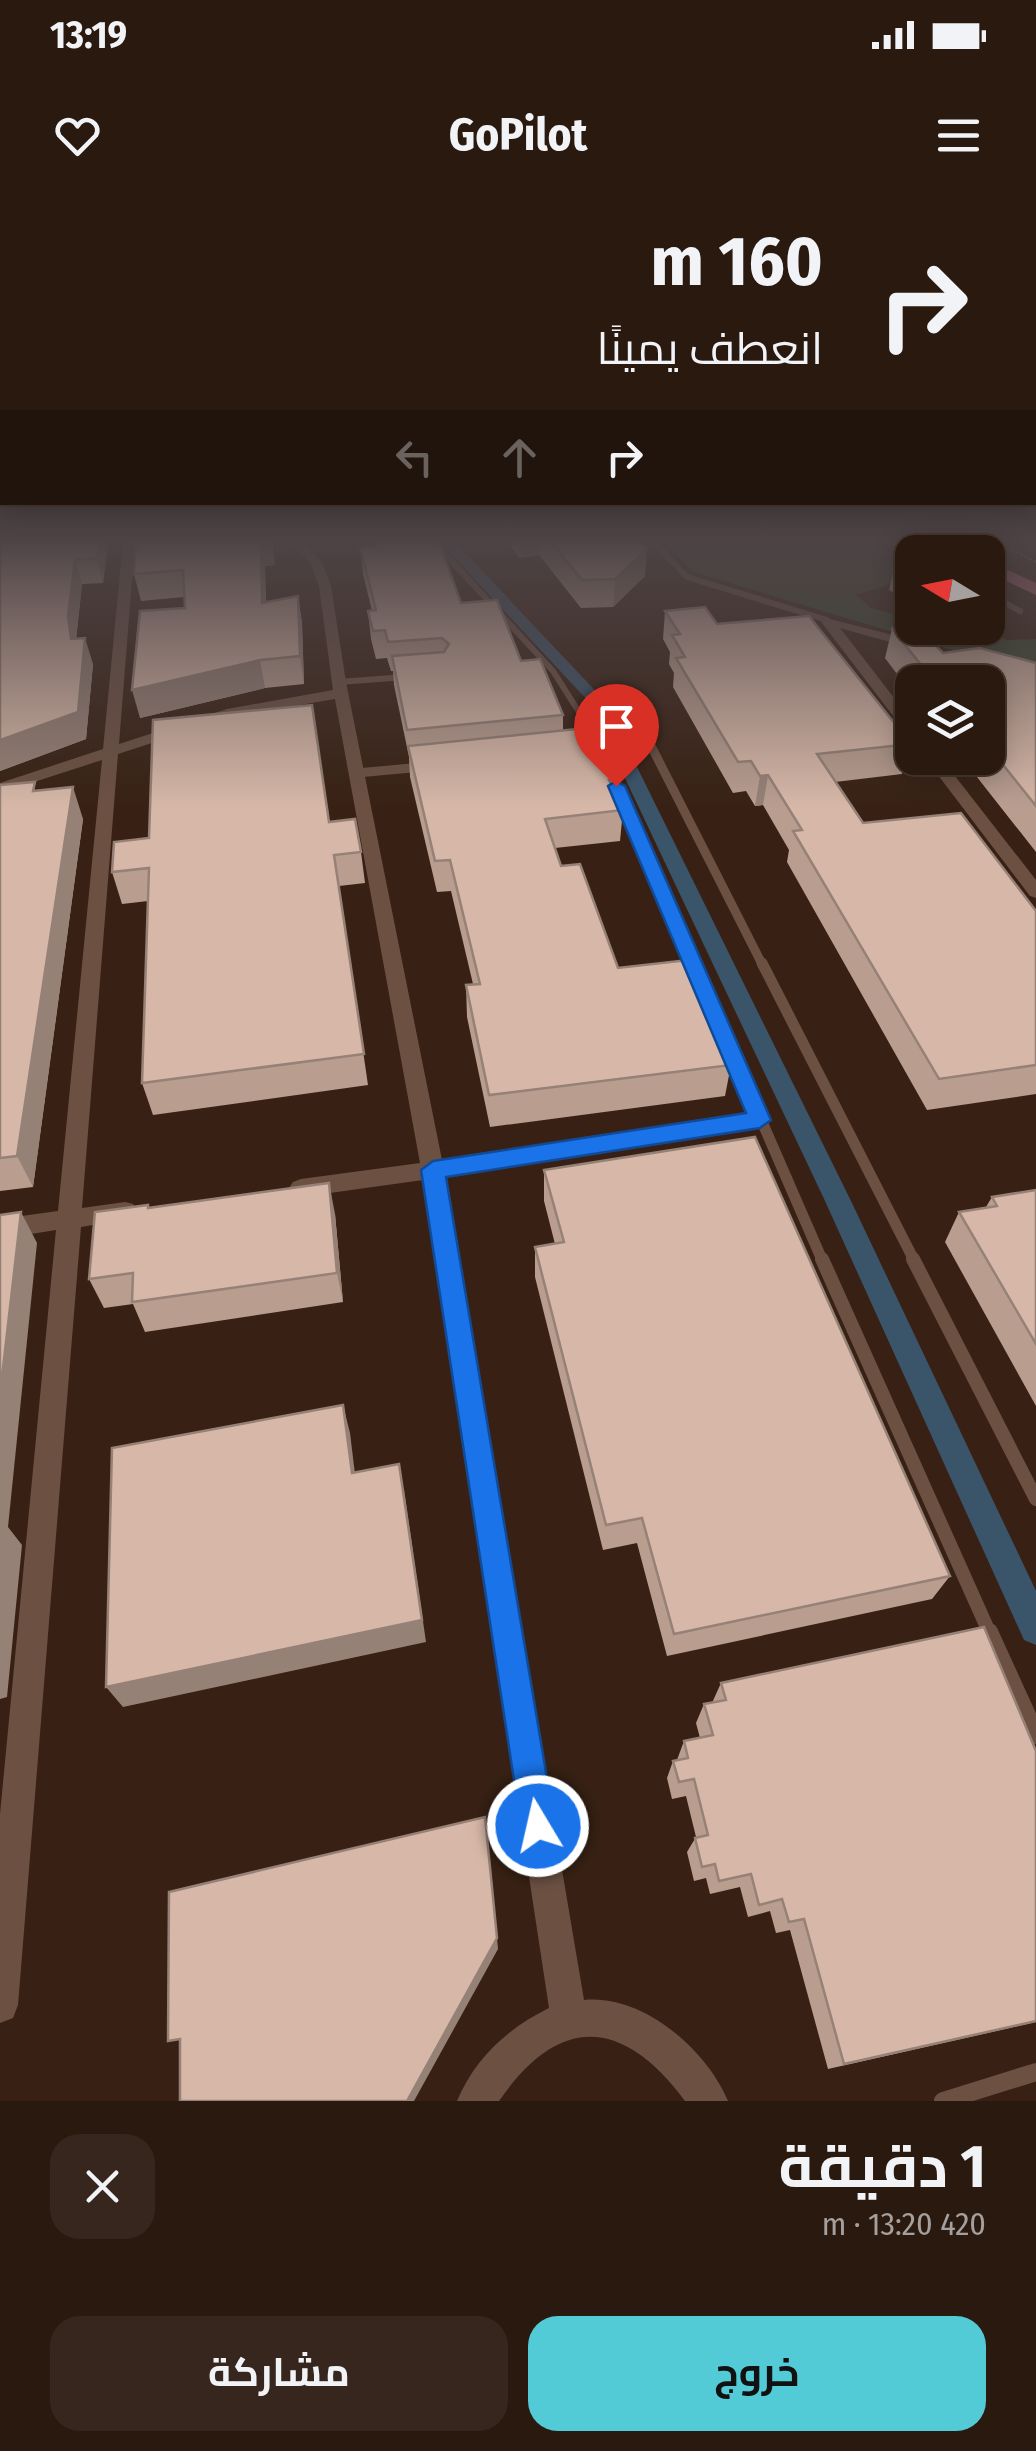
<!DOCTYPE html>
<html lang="ar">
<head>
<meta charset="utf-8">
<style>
  :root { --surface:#2a190f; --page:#36261d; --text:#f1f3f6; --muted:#a5a09e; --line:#46382f; --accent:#52cbd7 }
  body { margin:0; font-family:"Fira Sans Condensed",Cairo,sans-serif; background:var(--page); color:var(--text); direction:rtl; height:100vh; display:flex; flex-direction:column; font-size:38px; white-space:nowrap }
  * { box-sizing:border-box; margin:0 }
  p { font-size:32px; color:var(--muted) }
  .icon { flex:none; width:55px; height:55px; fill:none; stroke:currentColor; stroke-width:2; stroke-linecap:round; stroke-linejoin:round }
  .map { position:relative; height:1901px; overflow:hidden; direction:ltr }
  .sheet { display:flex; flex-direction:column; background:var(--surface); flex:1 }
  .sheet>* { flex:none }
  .hud { position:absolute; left:0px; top:0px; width:1038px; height:305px; box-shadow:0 5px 25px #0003,0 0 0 2px var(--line); direction:rtl; background:#2a190f; color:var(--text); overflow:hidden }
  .needle { width:65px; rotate:280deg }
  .fabs { position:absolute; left:895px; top:335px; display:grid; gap:20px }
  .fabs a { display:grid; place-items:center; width:110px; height:110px; border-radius:20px; background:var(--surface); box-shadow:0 5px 25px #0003,0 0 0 2px var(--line); font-size:50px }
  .pin { position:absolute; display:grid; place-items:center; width:85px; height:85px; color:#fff; margin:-102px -42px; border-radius:50% 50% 50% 0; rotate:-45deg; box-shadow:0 0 10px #0007 }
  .pin .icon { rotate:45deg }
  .me { position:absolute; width:110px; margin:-55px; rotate:351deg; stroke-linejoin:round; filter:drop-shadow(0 0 8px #0008) }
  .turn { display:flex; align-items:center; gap:35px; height:210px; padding:0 50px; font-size:45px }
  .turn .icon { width:130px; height:130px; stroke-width:2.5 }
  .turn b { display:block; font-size:70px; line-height:85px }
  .lanes { display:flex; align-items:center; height:95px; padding:0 50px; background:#0003; justify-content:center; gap:50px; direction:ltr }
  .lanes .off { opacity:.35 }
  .round { display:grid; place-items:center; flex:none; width:105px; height:105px; border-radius:30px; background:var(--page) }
  .summary { display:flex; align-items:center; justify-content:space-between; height:170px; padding:0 50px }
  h1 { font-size:60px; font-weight:700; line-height:75px }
  .action { display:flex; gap:20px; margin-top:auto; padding:20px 50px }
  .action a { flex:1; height:115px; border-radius:30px; background:var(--accent); color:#111; font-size:40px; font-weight:700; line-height:115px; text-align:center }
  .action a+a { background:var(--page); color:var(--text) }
  .status { display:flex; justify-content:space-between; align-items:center; height:70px; padding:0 50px; background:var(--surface); direction:ltr }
  .status svg { height:28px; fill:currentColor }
  header { display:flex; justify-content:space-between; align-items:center; height:130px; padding:0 50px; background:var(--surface); font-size:45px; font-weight:700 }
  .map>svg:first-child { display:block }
  .green { fill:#39472e }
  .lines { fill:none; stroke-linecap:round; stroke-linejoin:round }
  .canal { fill:#3a546a; fill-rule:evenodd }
  .path { stroke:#9a867c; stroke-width:2.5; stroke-dasharray:2.5 2.5; stroke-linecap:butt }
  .service-far4 { stroke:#6c5143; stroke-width:6 }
  .service-far3 { stroke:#6c5143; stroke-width:9 }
  .service-far2 { stroke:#6c5143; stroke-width:11 }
  .service-far1 { stroke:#6c5143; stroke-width:14 }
  .service { stroke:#6c5143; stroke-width:18 }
  .minor { fill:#6c5143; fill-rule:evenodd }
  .trunk { fill:#d2708a; fill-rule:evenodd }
  .wall { fill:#b99e90 }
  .shaded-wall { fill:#968176 }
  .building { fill:#d7b8a8; stroke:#968176; stroke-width:2.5 }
  .route { fill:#1a73e8; stroke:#114b97; stroke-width:2.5 }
</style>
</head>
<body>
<div class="status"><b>13:19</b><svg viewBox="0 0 49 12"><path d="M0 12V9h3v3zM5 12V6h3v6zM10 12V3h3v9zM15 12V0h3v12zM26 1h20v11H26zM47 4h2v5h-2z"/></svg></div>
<header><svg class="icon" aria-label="menu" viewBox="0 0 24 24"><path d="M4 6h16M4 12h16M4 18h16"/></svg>GoPilot<svg class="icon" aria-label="heart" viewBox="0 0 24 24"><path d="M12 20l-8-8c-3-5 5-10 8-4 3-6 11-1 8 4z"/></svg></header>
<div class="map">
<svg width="1036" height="1901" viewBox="0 0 1036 1901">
  <rect width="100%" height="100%" fill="#382114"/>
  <polygon class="green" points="665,342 869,342 912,365 912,377 856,395 871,408 912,419 912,428 977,428 1007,440 1036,439 1036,475 693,372"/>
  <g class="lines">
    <polygon class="canal" points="440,342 455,342 604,500 851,1001 1036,1391 1036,1445 1024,1440 825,1001 589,502"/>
    <g class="path">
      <polyline points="923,342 943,352"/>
      <polyline points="998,343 1036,362"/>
    </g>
    <g class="service-far4">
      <polyline points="434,342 553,471 591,531"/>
      <polyline points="653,342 687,377 827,420"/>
      <polyline points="885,342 912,356"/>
      <polyline points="988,394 1020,411"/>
      <polyline points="339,482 405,477"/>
      <polyline points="629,503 643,531"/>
    </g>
    <g class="service-far3">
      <polyline points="589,528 596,539"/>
      <polyline points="642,528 763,766"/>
      <polyline points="357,573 422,567"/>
      <polyline points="613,579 694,766"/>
    </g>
    <g class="service-far2">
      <polyline points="693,763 823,1062"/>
      <polyline points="762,763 915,1062"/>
      <polyline points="433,970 760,919"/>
    </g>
    <g class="service-far1">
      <polyline points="822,1059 990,1434"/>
      <polyline points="913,1059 1036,1299"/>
    </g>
    <g class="service">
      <polyline points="989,1432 1036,1535"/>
      <polyline points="943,1901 1036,1872"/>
    </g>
    <g class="minor">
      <path d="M 123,342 L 135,342 L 119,544 L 227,509 L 333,490 L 319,386 L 310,363 L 290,342 L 303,342 L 322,362 L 331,386 L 346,482 L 444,970 L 584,1800 C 643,1794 707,1850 728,1901 L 685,1901 C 623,1818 560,1813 499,1901 L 457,1901 C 475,1858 508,1828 549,1808 L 423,980 L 301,997 L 293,994 L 289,988 L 293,982 L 301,979 L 420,963 L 335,499 L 235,516 L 118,554 L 82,1008 L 125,1002 L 133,1004 L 137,1011 L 133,1018 L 81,1027 L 18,1805 L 13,1818 L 0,1823 L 0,1614 L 56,1030 L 0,1039 L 0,1019 L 58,1011 L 102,560 L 0,593 L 0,583 L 103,549 Z"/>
      <polygon points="822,417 920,442 920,448 915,449 840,428 912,521 912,536 907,534 822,423"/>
      <polygon points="925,558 941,558 1036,680 1036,698 1030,696"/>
    </g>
    <g class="trunk">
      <polygon points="955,342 976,342 991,352 988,356 988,352 971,352"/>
      <polygon points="988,361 1036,383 1036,395 988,372"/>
    </g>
  </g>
  <g class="wall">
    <polygon points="0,342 108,342 103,383 82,384 76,439 93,464 86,539 0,571"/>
    <polygon points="136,342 275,365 265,366 266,402 298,396 302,423 304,484 265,488 140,518 185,408 184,397 141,401 134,374"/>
    <polygon points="374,342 461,403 521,461 563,515 563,531 619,579 618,598 623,610 620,641 555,648 561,666 618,768 731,865 725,896 490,927 467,817 466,785 473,784 451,691 437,692 410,577 409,557 394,485 393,471 391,471 387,458 376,459 371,439 368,411 372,411 363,374 360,347 375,346"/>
    <polygon points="508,342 641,342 645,376 613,407 581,408 539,355 519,358"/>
    <polygon points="912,362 912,403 889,390 894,368"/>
    <polygon points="665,411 717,424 911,544 902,574 835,582 863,623 1036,711 1036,894 927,910 787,662 789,650 763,605 755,606 746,591 733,593 673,487 674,473 669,464 670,452 663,439"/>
    <polygon points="892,429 943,453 1036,463 1036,652 962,558 988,558 988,482 912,482 912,494 885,458"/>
    <polygon points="0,585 38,591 83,619 33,987 0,991"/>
    <polygon points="329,622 361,652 365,683 339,686 368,885 153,915 142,883 148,701 122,704 112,672"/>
    <polygon points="544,970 950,1376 932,1399 667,1456 637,1343 603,1350 535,1077 535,1047 555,1044 544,1001"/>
    <polygon points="1036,990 1036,1206 945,1042 959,1012 986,1007 992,997"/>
    <polygon points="149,1008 335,1014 343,1102 145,1132 133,1104 104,1108 89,1079"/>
    <polygon points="721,1483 1036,1551 1036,1822 828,1869 790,1730 776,1733 770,1711 748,1717 740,1687 710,1694 706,1678 694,1681 687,1652 696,1637 686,1596 672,1599 667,1578 673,1561 677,1560 684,1541 700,1538 696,1523 704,1504 712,1503"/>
  </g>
  <g class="shaded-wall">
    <polygon points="99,342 108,342 103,383 97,358"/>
    <polygon points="261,342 273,342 275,365 265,366 266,430 262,403"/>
    <polygon points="519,342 539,342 539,355 519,358"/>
    <polygon points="647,349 645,376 613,407 615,379"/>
    <polygon points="75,360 82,384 76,441 71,439 68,416"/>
    <polygon points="997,385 991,406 988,407 988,387"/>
    <polygon points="298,396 302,423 304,484 300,456"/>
    <polygon points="85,438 93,464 86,539 0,571 0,540"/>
    <polygon points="260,460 265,488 140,518 132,490"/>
    <polygon points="768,575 763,605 755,606 760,576"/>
    <polygon points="73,587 83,619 33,987 17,956"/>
    <polygon points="329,983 335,1014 343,1102 337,1073"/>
    <polygon points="21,1012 37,1043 8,1327 22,1345 7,1497 0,1499 0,1194"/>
    <polygon points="343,1205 350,1233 358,1299 352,1273"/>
    <polygon points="404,1290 426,1442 123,1507 106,1487"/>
    <polygon points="497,1738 498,1749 414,1901 407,1901"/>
  </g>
  <g class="building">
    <polygon points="0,342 99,342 97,358 75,360 68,416 71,439 85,438 78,512 0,540"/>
    <polygon points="136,342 261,342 262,403 298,396 300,456 260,460 132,490 140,411 185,408 183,370 134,374"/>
    <polygon points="375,342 439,342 461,403 497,400 521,461 540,459 563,515 407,530 392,456 444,452 449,444 442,438 388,442 385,430 373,431 368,411 376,410 360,347 376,346"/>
    <polygon points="551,342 641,342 647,349 615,379 582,380"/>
    <polygon points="912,362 912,378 894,368"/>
    <polygon points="988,380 997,385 988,387"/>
    <polygon points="705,407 717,424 809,416 911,544 817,554 863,623 961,613 1036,711 1036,865 939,879 793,631 802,630 768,575 760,576 751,561 738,562 676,458 685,457 672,435 680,434 665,411"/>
    <polygon points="903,419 912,422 912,428 918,428 943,453 980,448 1036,463 1036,606 988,546 988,482 935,482 892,429"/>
    <polygon points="312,505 329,622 355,619 361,652 334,655 364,854 142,883 149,668 112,672 114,642 149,638 153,520"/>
    <polygon points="596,527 619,579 609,580 623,610 545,619 561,666 580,664 618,768 688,760 731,865 489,895 466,785 480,784 450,660 435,661 408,546"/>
    <polygon points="35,582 33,591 73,587 17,956 0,958 0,585"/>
    <polygon points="755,937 950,1376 674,1434 642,1318 606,1325 535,1047 564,1042 544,970"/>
    <polygon points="329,983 337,1073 132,1102 133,1073 89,1079 95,1012 148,1005 148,1008"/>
    <polygon points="1036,990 1036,1144 959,1012 997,1006 992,997"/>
    <polygon points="21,1012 0,1194 0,1015"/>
    <polygon points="343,1205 352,1273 399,1264 422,1420 106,1487 112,1248"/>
    <polygon points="984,1427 1036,1551 1036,1821 844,1864 804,1719 789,1722 782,1699 759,1705 751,1674 719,1681 715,1664 702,1667 695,1638 708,1635 694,1579 679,1582 673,1561 688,1558 684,1541 713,1535 704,1504 726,1500 721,1483"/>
    <polygon points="485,1617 497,1738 407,1901 180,1901 180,1839 168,1841 169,1692"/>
  </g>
  <linearGradient id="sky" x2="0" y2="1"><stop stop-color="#1f120b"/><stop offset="0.56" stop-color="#4d4345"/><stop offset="1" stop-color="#4d4345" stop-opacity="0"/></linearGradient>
  <rect width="1036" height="608" fill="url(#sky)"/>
  <polygon class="route" points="616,581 625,586 771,920 760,928 446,977 555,1626 550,1638 538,1643 526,1638 521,1626 421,970 433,961 746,913 608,586"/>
</svg>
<div class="fabs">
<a><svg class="needle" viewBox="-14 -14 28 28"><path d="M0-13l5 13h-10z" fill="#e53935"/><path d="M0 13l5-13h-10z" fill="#a5a09e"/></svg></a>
<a><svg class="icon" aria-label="layers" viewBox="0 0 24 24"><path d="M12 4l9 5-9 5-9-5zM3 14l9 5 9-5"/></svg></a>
</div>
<div class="pin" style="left:616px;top:586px;background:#d93025"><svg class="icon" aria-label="arrive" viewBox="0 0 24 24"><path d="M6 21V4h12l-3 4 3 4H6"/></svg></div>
<svg class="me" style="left:538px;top:1626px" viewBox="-20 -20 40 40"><circle r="17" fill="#1a73e8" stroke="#fff" stroke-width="3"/><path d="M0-11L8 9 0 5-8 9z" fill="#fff"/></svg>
<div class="hud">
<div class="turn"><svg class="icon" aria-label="right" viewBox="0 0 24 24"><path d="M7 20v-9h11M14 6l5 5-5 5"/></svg><div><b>160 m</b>انعطف يمينًا</div></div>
<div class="lanes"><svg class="icon off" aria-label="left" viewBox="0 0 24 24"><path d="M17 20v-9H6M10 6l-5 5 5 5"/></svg><svg class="icon off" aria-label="ahead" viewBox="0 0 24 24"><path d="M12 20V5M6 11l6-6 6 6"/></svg><svg class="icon" aria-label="right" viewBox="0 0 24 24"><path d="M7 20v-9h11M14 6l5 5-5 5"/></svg></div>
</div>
</div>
<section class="sheet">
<div class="summary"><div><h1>1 دقيقة</h1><p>420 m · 13:20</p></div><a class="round"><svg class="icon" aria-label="close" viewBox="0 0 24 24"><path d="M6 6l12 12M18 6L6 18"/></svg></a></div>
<div class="action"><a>خروج</a><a>مشاركة</a></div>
</section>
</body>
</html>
